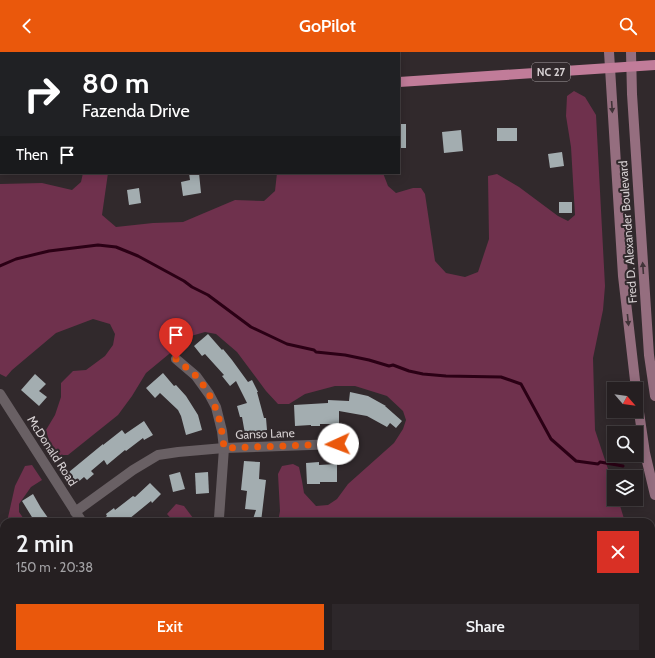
<!DOCTYPE html>
<html lang="en">
<head>
<meta charset="utf-8">
<style>
  :root { --surface:#251f21; --page:#2d272a; --text:#f1f3f6; --muted:#a3a2a5; --line:#423d3f; --accent:#ea580c }
  body { margin:0; font-family:Cabin,sans-serif; background:var(--page); color:var(--text); height:100vh; display:flex; flex-direction:column; font-size:15px; white-space:nowrap }
  * { box-sizing:border-box; margin:0 }
  p { font-size:13px; color:var(--muted) }
  .icon { flex:none; width:22px; height:22px; fill:none; stroke:currentColor; stroke-width:2; stroke-linecap:round; stroke-linejoin:round }
  .map { position:relative; flex:1; overflow:hidden }
  .drawer { position:absolute; left:0px; top:466px; width:655px; height:140px; display:flex; flex-direction:column; background:var(--surface); border-radius:12px 12px 0 0; box-shadow:0 2px 10px #0003,0 0 0 1px var(--line) }
  .drawer>* { flex:none }
  .top-card { position:absolute; left:0px; top:0px; width:400px; height:122px; box-shadow:0 2px 10px #0003,0 0 0 1px var(--line); background:#202124; color:#fff; overflow:hidden }
  .needle { width:26px; rotate:118deg }
  .buttons { position:absolute; left:607px; top:330px; display:grid; gap:8px }
  .buttons a { display:grid; place-items:center; width:36px; height:36px; border-radius:0px; background:var(--surface); box-shadow:0 2px 10px #0003,0 0 0 1px var(--line); font-size:20px }
  .pin { position:absolute; display:grid; place-items:center; width:34px; height:34px; color:#fff; margin:-41px -17px; border-radius:50% 50% 50% 0; rotate:-45deg; box-shadow:0 0 4px #0007 }
  .pin .icon { rotate:45deg }
  .me { position:absolute; width:44px; margin:-22px; rotate:268deg; stroke-linejoin:round; filter:drop-shadow(0 0 3px #0008) }
  .turn { display:flex; align-items:center; gap:14px; height:84px; padding:0 16px; font-size:18px }
  .turn .icon { width:52px; height:52px; stroke-width:2.5 }
  .turn b { display:block; font-size:28px; line-height:34px }
  .then { display:flex; align-items:center; height:38px; padding:0 16px; background:#0003; gap:8px; font-size:15px }
  .round { display:grid; place-items:center; flex:none; width:42px; height:42px; border-radius:0px; background:var(--page) }
  .overview { display:flex; align-items:center; justify-content:space-between; height:68px; padding:0 16px }
  h1 { font-size:24px; font-weight:600; line-height:30px }
  .button { display:flex; gap:8px; margin-top:auto; padding:8px 16px }
  .button a { flex:1; height:46px; border-radius:0px; background:var(--accent); color:#fff; font-size:16px; font-weight:600; line-height:46px; text-align:center }
  .button a+a { background:var(--page); color:var(--text) }
  header { display:flex; justify-content:space-between; align-items:center; height:52px; padding:0 16px; background:var(--accent); color:#fff; font-size:18px; font-weight:600 }
  .map>svg:first-child { display:block }
  .green { fill:#6f314d }
  .lines { fill:none; stroke-linecap:round; stroke-linejoin:round }
  .stream { stroke:#2b0015; stroke-width:3 }
  .building { fill:#a3adb0 }
  .minor { stroke:#696064; stroke-width:10 }
  .secondary { stroke:#956e7f; stroke-width:10 }
  .primary { stroke:#c17c99; stroke-width:10 }
  .oneway { fill:#403338 }
  .route { stroke:#ea580c; stroke-width:7; stroke-dasharray:0 12.6 }
  .labels { text-anchor:middle; stroke-width:4; stroke-linejoin:round; paint-order:stroke }
  .shield { fill:#31292c; stroke:#a49da0; stroke-width:1 }
  .shield-label { font-size:11px; font-weight:bold; fill:#d5cfd1 }
  .street-label { font-size:12px; fill:#d5cfd1; stroke:#31292c }
</style>
</head>
<body>
<header><svg class="icon" aria-label="back" viewBox="0 0 24 24"><path d="M15 5l-7 7 7 7"/></svg>GoPilot<svg class="icon" aria-label="search" viewBox="0 0 24 24"><circle cx="10" cy="10" r="6"/><path d="M15 15l6 6"/></svg></header>
<div class="map">
<svg width="655" height="606" viewBox="0 0 655 606">
  <rect width="100%" height="100%" fill="#31292c"/>
  <g class="green">
    <polygon points="574,39 585,45 596,63 605,234 603,258 593,306 595,378 614,435 614,447 618,447 625,470 278,470 280,459 278,422 282,414 293,412 299,415 302,429 304,441 316,454 328,453 337,447 348,432 394,391 403,377 406,368 403,359 387,344 355,334 335,334 305,342 289,352 278,352 266,339 237,300 216,282 205,280 191,284 169,302 146,321 132,344 118,363 68,403 60,403 49,389 46,378 55,363 61,345 61,331 73,319 86,318 105,304 113,293 115,282 110,272 93,267 56,281 12,318 6,325 0,322 0,132 42,131 72,138 81,130 83,121 108,121 102,163 116,175 153,171 183,170 235,148 264,149 275,139 277,121 383,121 388,134 396,141 413,136 421,136 425,142 435,209 446,221 465,225 478,220 489,187 488,124 497,122 519,135 558,164 568,169 575,163 571,95 566,64 567,44"/>
    <polygon points="32,413 42,428 31,435 19,452 19,460 26,470 7,470 15,434 25,414"/>
    <polygon points="176,452 184,454 196,470 174,470 167,462"/>
    <polygon points="4,484 4,602 91,602 94,606 0,606 0,495"/>
    <polygon points="651,546 655,557 655,606 176,606 179,602 651,602"/>
  </g>
  <g class="lines">
    <polyline class="stream" points="0,214 16,207 49,199 98,193 116,195 138,204 184,229 192,235 208,243 251,275 287,292 314,298 316,300 345,303 369,308 389,314 393,313 409,319 423,322 446,324 501,325 521,332 551,387 576,409 598,412 600,410 623,414"/>
  </g>
  <g class="building">
    <rect x="399" y="72" width="7" height="24"/>
    <rect x="497" y="76" width="20" height="13"/>
    <polygon points="461,78 463,99 444,101 442,80"/>
    <polygon points="562,100 564,114 550,116 548,102"/>
    <polygon points="189,121 199,121 201,141 183,144 181,130 190,128"/>
    <polygon points="139,136 141,151 129,153 127,138"/>
    <rect x="559" y="150" width="13" height="11"/>
    <polygon points="208,282 222,298 223,297 232,308 248,330 252,328 258,340 257,340 264,366 266,366 267,378 245,382 242,365 240,365 237,354 247,351 236,329 230,334 222,324 224,323 205,302 202,304 194,294"/>
    <polygon points="163,321 174,334 176,333 186,344 198,363 202,378 186,383 181,364 178,358 160,341 155,346 146,336"/>
    <polygon points="35,322 46,332 39,339 47,345 39,354 21,338"/>
    <polygon points="350,340 368,344 386,354 385,354 402,369 396,376 390,371 387,375 367,364 339,359 339,372 320,372 320,374 311,374 311,373 295,374 294,353 328,351 328,348 349,349"/>
    <polygon points="144,369 153,383 144,388 143,386 126,399 125,398 107,413 104,408 91,419 94,422 87,428 84,425 77,431 69,420 103,392 103,393 122,378 125,382"/>
    <polygon points="244,409 260,410 259,427 266,428 261,470 252,470 256,458 245,457 247,439 241,438"/>
    <polygon points="319,410 319,413 337,412 337,430 320,430 320,432 307,432 306,411"/>
    <polygon points="180,420 185,437 173,440 169,423"/>
    <polygon points="208,420 209,441 196,442 195,421"/>
    <polygon points="150,431 161,442 152,451 151,449 129,467 128,466 123,470 99,470 107,464 106,462 114,456 115,458 133,444 135,445"/>
    <polygon points="33,442 41,456 51,470 35,470 22,449"/>
  </g>
  <g class="lines">
    <g class="minor">
      <polyline points="176,307 196,324 209,342 216,355 222,379 224,396 219,466"/>
      <polyline points="0,342 82,470"/>
      <polyline points="75,460 133,418 158,403 178,400 224,396 338,392 353,393"/>
    </g>
    <g class="secondary">
      <polyline points="609,0 623,224 636,337"/>
      <polyline points="631,0 632,42 649,303 655,344"/>
      <polyline points="636,340 645,401 655,443"/>
    </g>
    <g class="primary">
      <polyline points="399,30 655,13"/>
      <polyline points="0,56 1,56"/>
    </g>
  </g>
  <defs><path id="oneway-solid" d="M-6-.8H1V-3.2L6.5 0L1 3.2V.8H-6Z"/></defs>
  <g class="oneway">
    <use href="#oneway-solid" transform="translate(612 55) rotate(86)"/>
    <use href="#oneway-solid" transform="translate(643 216) rotate(-94)"/>
    <use href="#oneway-solid" transform="translate(628 268) rotate(84)"/>
  </g>
  <g class="lines">
    <path class="route" d="M 176,307 C 183,313 191,319 197,325 C 216,348 221,368 224,396 L 338,392"/>
  </g>
  <g class="labels">
    <rect class="shield" x="532" y="11" width="38" height="18" rx="3"/>
    <g class="shield-label">
      <text x="551" y="24">NC 27</text>
    </g>
    <g class="street-label">
      <text transform="translate(628 180) rotate(-94)" y="4">Fred D. Alexander Boulevard</text>
      <text transform="translate(265 382) rotate(-2)" y="4">Ganso Lane</text>
      <text transform="translate(52 399) rotate(57)" y="4">McDonald Road</text>
    </g>
  </g>
</svg>
<div class="buttons">
<a><svg class="needle" viewBox="-14 -14 28 28"><path d="M0-13l5 13h-10z" fill="#e53935"/><path d="M0 13l5-13h-10z" fill="#a3a2a5"/></svg></a>
<a><svg class="icon" aria-label="search" viewBox="0 0 24 24"><circle cx="10" cy="10" r="6"/><path d="M15 15l6 6"/></svg></a>
<a><svg class="icon" aria-label="layers" viewBox="0 0 24 24"><path d="M12 4l9 5-9 5-9-5zM3 14l9 5 9-5"/></svg></a>
</div>
<div class="pin" style="left:176px;top:307px;background:#d93025"><svg class="icon" aria-label="arrive" viewBox="0 0 24 24"><path d="M6 21V4h12l-3 4 3 4H6"/></svg></div>
<svg class="me" style="left:338px;top:392px" viewBox="-20 -20 40 40"><circle r="19" fill="#fff"/><path d="M0-13L10 11 0 6-10 11z" fill="#ea580c"/></svg>
<div class="top-card">
<div class="turn"><svg class="icon" aria-label="right" viewBox="0 0 24 24"><path d="M7 20v-9h11M14 6l5 5-5 5"/></svg><div><b>80 m</b>Fazenda Drive</div></div>
<div class="then">Then<svg class="icon" aria-label="arrive" viewBox="0 0 24 24"><path d="M6 21V4h12l-3 4 3 4H6"/></svg></div>
</div>
<section class="drawer">
<div class="overview"><div><h1>2 min</h1><p>150 m · 20:38</p></div><a class="round" style="background:#d93025;color:#fff"><svg class="icon" aria-label="close" viewBox="0 0 24 24"><path d="M6 6l12 12M18 6L6 18"/></svg></a></div>
<div class="button"><a>Exit</a><a>Share</a></div>
</section>
</div>
</body>
</html>
